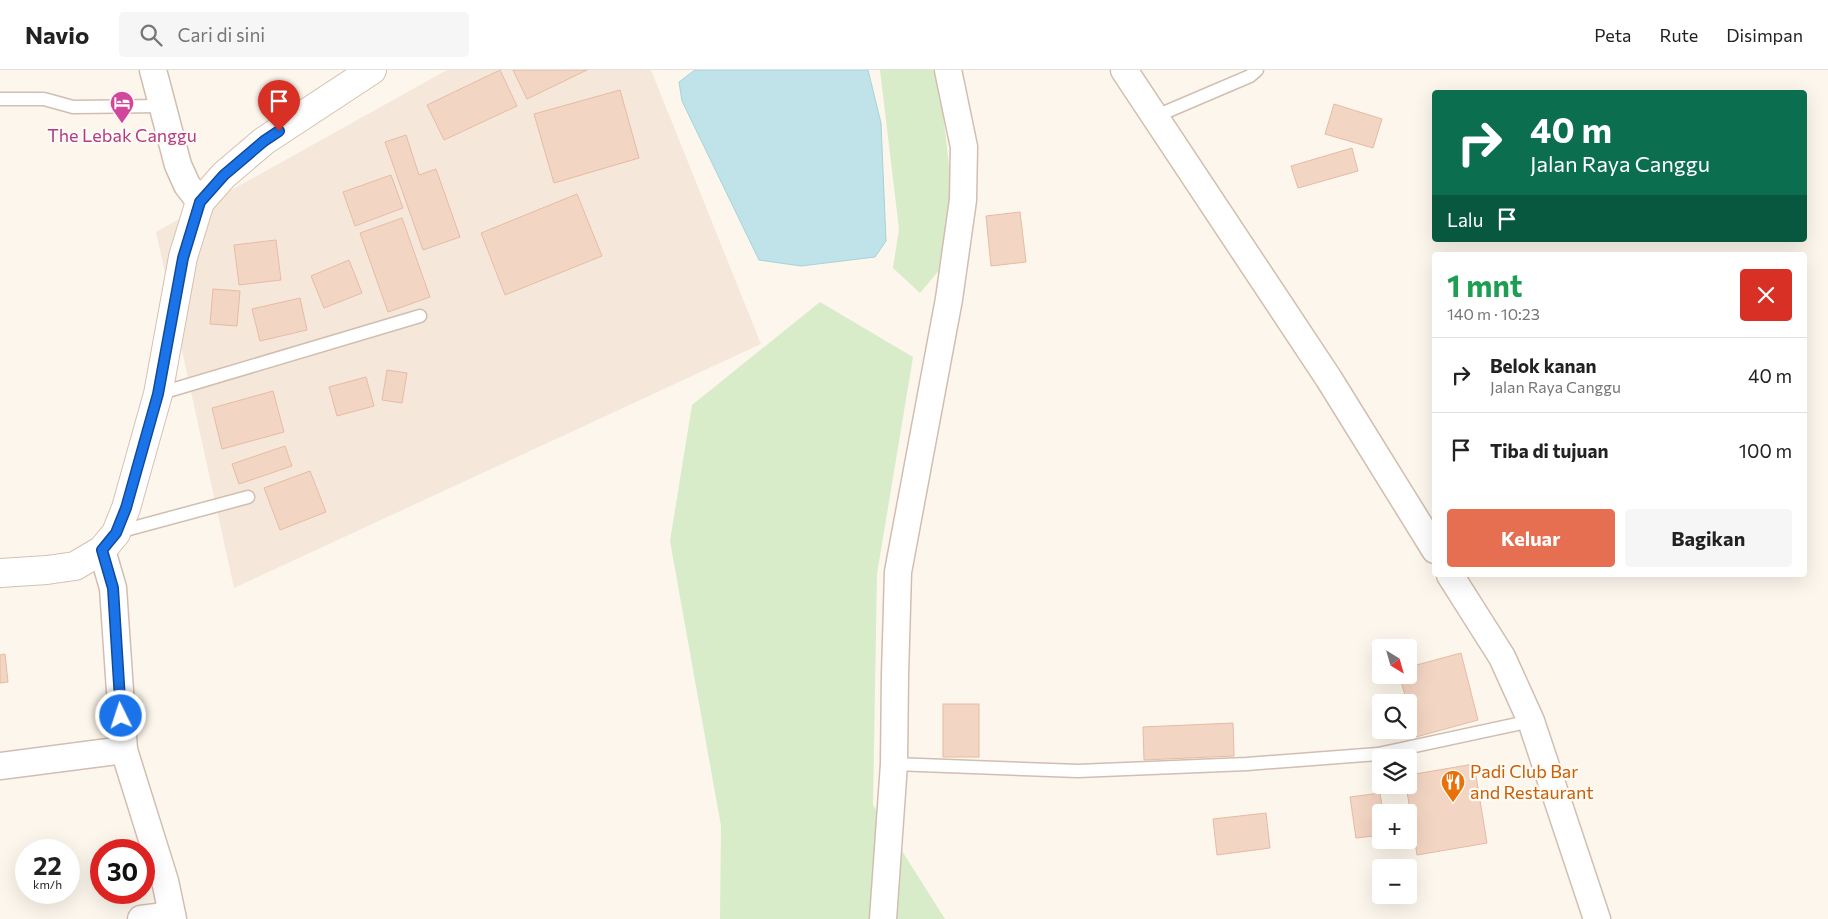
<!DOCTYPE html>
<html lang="id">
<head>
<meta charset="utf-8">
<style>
  :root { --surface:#fff; --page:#f6f6f6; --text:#222; --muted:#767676; --line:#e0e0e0; --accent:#e76f51 }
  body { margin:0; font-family:Commissioner,sans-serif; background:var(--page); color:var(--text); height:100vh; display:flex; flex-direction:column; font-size:19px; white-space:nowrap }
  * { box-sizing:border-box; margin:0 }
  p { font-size:16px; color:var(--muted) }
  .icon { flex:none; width:28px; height:28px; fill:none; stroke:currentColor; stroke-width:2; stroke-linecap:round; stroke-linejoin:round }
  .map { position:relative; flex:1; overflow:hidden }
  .panel { position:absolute; left:1432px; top:182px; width:375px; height:325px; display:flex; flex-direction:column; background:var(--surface); border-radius:5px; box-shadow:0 5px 20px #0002 }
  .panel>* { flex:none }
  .top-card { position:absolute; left:1432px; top:20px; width:375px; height:152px; border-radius:5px; box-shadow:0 5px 20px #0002; background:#0b6e4f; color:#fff; overflow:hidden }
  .needle { width:32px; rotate:143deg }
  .controls { position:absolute; left:1372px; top:569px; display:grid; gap:10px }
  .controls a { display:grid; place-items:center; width:45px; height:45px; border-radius:5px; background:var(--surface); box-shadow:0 5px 20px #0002; font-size:25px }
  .speed { position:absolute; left:15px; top:769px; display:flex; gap:10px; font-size:25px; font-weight:700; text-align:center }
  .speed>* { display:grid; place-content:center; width:65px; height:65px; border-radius:50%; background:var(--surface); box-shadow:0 5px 20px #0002; line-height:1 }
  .speed small { font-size:12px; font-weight:400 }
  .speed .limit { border:8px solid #d22; background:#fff; color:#111 }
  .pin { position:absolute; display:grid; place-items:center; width:42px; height:42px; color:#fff; margin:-51px -21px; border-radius:50% 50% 50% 0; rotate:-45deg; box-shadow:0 0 5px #0007 }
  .pin .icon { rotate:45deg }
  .me { position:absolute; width:55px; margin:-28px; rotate:356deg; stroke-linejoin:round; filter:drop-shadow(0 0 4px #0008) }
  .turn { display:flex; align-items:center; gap:18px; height:105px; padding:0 15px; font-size:22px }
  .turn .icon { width:65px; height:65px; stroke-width:2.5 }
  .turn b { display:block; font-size:35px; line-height:42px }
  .then { display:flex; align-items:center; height:48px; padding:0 15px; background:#0003; gap:10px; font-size:19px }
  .round { display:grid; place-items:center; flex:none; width:52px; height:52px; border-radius:5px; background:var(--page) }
  .headline { display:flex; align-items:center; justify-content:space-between; height:85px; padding:0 15px }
  h1 { font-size:30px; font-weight:700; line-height:38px; color:#1e9e55 }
  .action { display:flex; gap:10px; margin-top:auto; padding:10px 15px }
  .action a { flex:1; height:58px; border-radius:5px; background:var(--accent); color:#fff; font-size:20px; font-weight:700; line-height:58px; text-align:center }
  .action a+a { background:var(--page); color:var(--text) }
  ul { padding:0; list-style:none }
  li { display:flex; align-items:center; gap:15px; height:75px; padding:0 15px; border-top:1px solid var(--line) }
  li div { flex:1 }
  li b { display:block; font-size:19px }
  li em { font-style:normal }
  header { display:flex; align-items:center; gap:30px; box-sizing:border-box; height:70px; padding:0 25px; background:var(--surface); border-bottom:1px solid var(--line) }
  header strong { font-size:24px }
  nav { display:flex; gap:28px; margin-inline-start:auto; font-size:18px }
  .search { width:350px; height:45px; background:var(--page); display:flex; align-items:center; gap:12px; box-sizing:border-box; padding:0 18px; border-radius:5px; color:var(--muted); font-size:19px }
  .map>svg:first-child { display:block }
  .residential { fill:#f5e8da }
  .green { fill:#d8ecc9 }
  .water { fill:#bfe3e8; stroke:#a5d3da }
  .building { fill:#f3d5c3; stroke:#e6bba3 }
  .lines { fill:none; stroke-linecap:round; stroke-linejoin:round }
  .service-casing { stroke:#d1beb0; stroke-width:15 }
  .minor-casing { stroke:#d1beb0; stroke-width:29 }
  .secondary-casing { stroke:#d6c0b0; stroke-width:30 }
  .service { stroke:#fff; stroke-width:12 }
  .minor { stroke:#fff; stroke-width:26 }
  .secondary { stroke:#fff; stroke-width:28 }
  .route-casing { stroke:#114b97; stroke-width:12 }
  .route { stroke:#1a73e8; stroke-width:9 }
  .labels { text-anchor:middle; stroke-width:4.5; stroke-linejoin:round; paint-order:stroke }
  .hotel-label { font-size:18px; fill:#b23c85; stroke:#fffaf3 }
  .food-label { font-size:18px; fill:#c56008; stroke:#fffaf3; text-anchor:start }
</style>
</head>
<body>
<header>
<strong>Navio</strong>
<div class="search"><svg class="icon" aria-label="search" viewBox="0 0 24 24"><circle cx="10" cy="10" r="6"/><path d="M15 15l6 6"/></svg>Cari di sini</div>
<nav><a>Peta</a><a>Rute</a><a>Disimpan</a></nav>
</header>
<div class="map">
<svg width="1828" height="849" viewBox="0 0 1828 849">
  <rect width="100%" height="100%" fill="#fdf6ec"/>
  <polygon class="residential" points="447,0 651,0 761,274 234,518 156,162"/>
  <g class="green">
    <polygon points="880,0 933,0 941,25 951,113 940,199 920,223 893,198 899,159"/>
    <polygon points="820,232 913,287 877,504 873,735 945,849 720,849 721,756 670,471 692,335"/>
  </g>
  <polygon class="water" points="695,0 868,0 881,53 886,171 875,187 801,196 759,190 682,31 679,12"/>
  <g class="building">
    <polygon points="500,0 517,36 444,70 427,35"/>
    <polygon points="513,0 587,0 527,29"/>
    <polygon points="620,20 639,88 554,113 534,44"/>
    <polygon points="1334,34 1382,49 1373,78 1325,64"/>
    <polygon points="406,65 419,105 436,99 460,167 423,180 385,72"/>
    <polygon points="1352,78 1358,101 1298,118 1291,96"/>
    <polygon points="391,105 403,138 355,156 343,122"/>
    <polygon points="577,124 602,186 505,225 481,163"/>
    <polygon points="1020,142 1026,192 991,196 986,146"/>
    <polygon points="402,148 430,227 388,242 360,163"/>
    <polygon points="276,170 281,210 239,215 234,175"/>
    <polygon points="349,190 362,223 324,238 311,206"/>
    <polygon points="213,219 240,221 237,256 210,254"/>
    <polygon points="300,228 307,260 260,271 252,239"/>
    <polygon points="387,300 407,303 402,333 382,330"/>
    <polygon points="366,307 374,336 337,346 329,317"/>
    <polygon points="273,321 284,362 222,379 212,338"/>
    <polygon points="285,376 292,396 239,414 232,394"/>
    <polygon points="310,401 326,442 280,460 264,418"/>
    <polygon points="1461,583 1478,650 1416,667 1409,641 1409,632 1407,632 1399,605 1409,605 1409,597"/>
    <polygon points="5,584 8,612 0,613 0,585"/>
    <rect x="943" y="634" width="36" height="53"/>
    <polygon points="1233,653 1234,686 1144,690 1143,657"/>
    <polygon points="1474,694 1487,773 1417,785 1406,715 1409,715 1409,705"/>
    <polygon points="1380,723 1383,742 1381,742 1381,765 1356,768 1350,727"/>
    <polygon points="1266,743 1270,778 1217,785 1213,749"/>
  </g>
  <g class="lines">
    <defs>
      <g id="service">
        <polyline points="0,29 44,29 73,37 163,36"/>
        <polyline points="1154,47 1250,6 1257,0"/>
        <polyline points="158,324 420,246"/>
        <polyline points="118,462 248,427"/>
        <polyline points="894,694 1078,701 1247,694 1378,684 1531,651"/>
      </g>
      <g id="minor">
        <polyline points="153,0 178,95 187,115 200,132"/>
        <polyline points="1124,0 1329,309 1435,480"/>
        <polyline points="102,480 113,518 124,680 165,811 173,849"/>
        <polyline points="1450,505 1502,587 1531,651 1597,849"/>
        <polyline points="0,696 124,680"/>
        <polyline points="141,849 172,845"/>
        <polyline points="883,849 894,694 895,605 898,502 949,229 963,130 964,77 948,0"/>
      </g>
      <polyline id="secondary" points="0,503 47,500 75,496 102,480 116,463 126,438 158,324 183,187 200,132 224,105 264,71 372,0"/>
    </defs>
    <use href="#service" class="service-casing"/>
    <use href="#minor" class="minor-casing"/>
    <use href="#secondary" class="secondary-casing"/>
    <use href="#service" class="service"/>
    <use href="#minor" class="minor"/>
    <use href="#secondary" class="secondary"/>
  </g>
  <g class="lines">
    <defs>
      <polyline id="route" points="121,646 113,518 102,480 116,463 126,438 158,324 183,188 200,132 224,105 264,71 279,61"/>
    </defs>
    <use href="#route" class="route-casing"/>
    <use href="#route" class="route"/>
  </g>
  <defs>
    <symbol id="hotel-pin" viewBox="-11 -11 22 30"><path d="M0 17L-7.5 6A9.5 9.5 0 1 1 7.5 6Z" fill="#d1479c" stroke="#fffaf3"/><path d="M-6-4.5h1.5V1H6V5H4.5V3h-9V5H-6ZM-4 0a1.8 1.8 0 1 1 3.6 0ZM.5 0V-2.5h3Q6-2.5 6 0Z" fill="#fff"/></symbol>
    <symbol id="restaurant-pin" viewBox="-11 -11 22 30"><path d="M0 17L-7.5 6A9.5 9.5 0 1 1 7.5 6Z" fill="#e8710a" stroke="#fffaf3"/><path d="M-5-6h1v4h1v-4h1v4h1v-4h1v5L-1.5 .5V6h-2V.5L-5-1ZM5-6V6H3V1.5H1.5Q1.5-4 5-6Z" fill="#fff"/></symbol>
  </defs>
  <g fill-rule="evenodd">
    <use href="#hotel-pin" x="108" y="19" width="28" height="38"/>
    <use href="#restaurant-pin" x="1439" y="698" width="28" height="38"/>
  </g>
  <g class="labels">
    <g class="hotel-label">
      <text x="122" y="72">The Lebak Canggu</text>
    </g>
    <g class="food-label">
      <text x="1470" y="708">Padi Club Bar<tspan x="1470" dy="21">and Restaurant</tspan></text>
    </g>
  </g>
</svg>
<div class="controls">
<a><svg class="needle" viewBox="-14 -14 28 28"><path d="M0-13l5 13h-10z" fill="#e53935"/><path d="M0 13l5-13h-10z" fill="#767676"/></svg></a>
<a><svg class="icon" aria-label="search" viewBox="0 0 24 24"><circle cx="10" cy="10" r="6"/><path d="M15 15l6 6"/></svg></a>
<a><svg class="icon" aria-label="layers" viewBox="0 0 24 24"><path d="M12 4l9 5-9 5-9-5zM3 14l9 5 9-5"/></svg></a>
<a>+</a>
<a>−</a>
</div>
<div class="speed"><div>22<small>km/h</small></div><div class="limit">30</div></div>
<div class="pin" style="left:279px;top:61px;background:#d93025"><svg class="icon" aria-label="arrive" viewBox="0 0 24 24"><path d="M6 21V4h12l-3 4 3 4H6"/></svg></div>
<svg class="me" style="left:121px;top:646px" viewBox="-20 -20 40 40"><circle r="17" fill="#1a73e8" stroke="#fff" stroke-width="3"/><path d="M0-11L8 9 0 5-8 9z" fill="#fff"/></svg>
<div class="top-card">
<div class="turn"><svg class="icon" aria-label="right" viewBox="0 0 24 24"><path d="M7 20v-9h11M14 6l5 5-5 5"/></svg><div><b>40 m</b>Jalan Raya Canggu</div></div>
<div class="then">Lalu<svg class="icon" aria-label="arrive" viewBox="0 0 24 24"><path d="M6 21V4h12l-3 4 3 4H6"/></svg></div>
</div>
<section class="panel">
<div class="headline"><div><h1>1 mnt</h1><p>140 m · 10:23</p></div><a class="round" style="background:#d93025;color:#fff"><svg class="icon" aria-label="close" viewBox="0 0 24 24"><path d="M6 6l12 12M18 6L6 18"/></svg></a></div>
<ul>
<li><svg class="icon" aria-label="right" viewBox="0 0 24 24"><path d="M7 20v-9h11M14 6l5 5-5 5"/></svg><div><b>Belok kanan</b><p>Jalan Raya Canggu</p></div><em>40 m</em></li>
<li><svg class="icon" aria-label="arrive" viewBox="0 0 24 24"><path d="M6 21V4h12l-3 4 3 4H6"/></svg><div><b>Tiba di tujuan</b></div><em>100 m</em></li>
</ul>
<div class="action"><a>Keluar</a><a>Bagikan</a></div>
</section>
</div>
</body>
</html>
